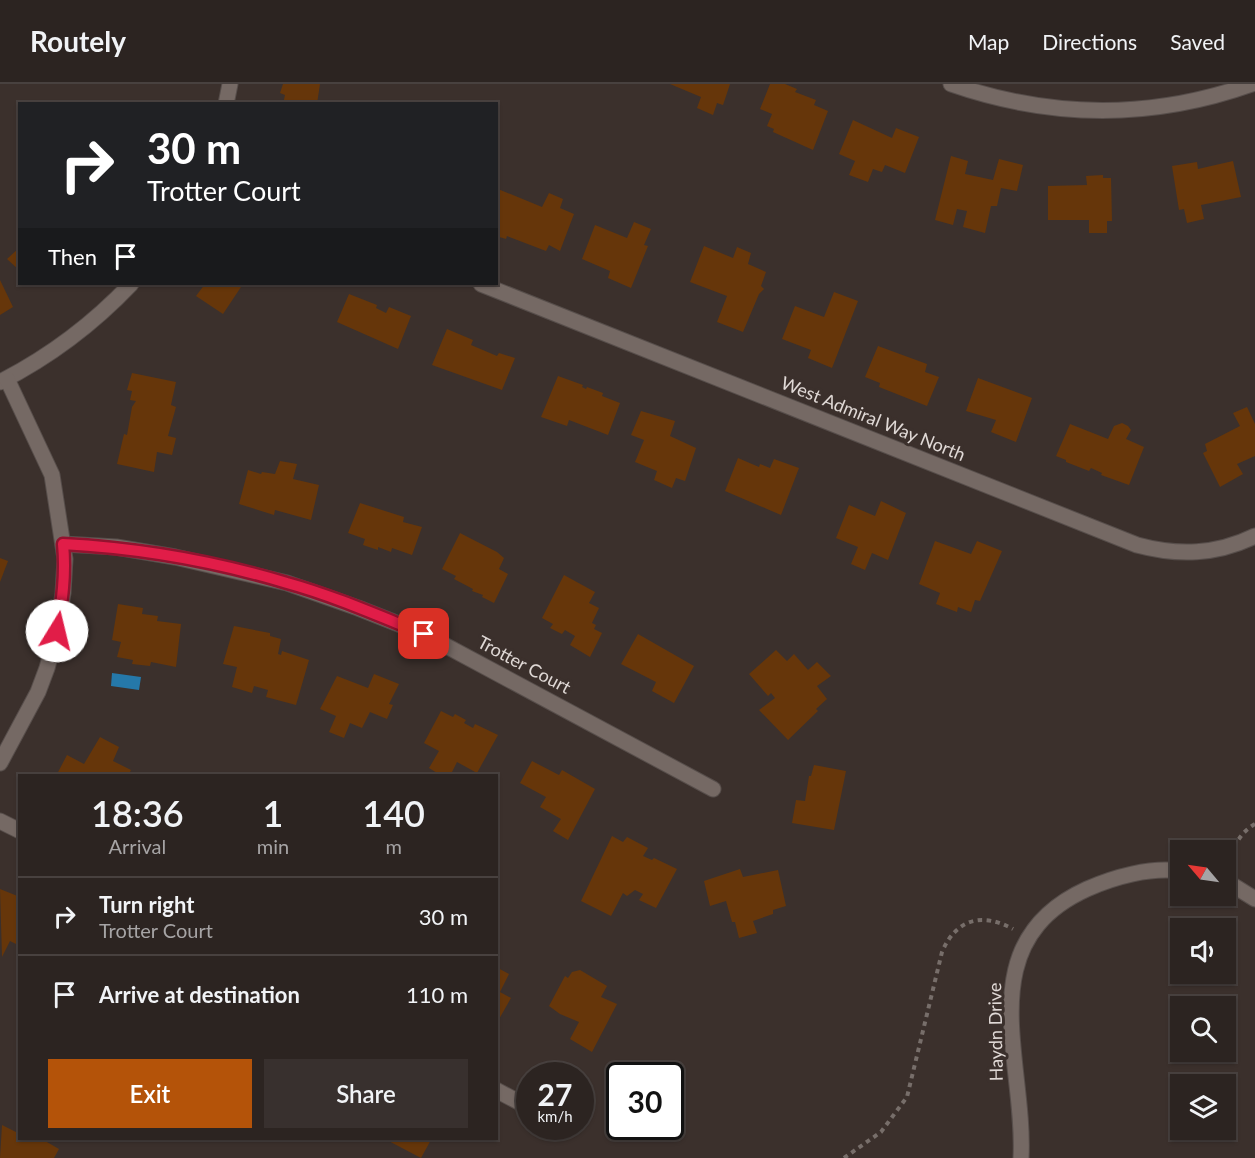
<!DOCTYPE html>
<html lang="en">
<head>
<meta charset="utf-8">
<style>
  :root { --surface:#2c2421; --page:#38302e; --text:#f1f3f6; --muted:#a6a4a5; --line:#48413f; --accent:#b45309 }
  body { margin:0; font-family:Lato,sans-serif; background:var(--page); color:var(--text); height:100vh; display:flex; flex-direction:column; font-size:22px; white-space:nowrap }
  * { box-sizing:border-box; margin:0 }
  p { font-size:20px; color:var(--muted) }
  .icon { flex:none; width:33px; height:33px; fill:none; stroke:currentColor; stroke-width:2; stroke-linecap:round; stroke-linejoin:round }
  .map { position:relative; flex:1; overflow:hidden }
  .panel { position:absolute; left:18px; top:690px; width:480px; height:366px; display:flex; flex-direction:column; background:var(--surface); border-radius:0px; box-shadow:0 2px 4px #0004,0 0 0 2px var(--line) }
  .panel>* { flex:none }
  .banner { position:absolute; left:18px; top:18px; width:480px; height:183px; border-radius:0px; box-shadow:0 2px 4px #0004,0 0 0 2px var(--line); background:#202124; color:#fff; overflow:hidden }
  .needle { width:39px; rotate:299deg }
  .fabs { position:absolute; left:1170px; top:756px; display:grid; gap:12px }
  .fabs a { display:grid; place-items:center; width:66px; height:66px; border-radius:0px; background:var(--surface); box-shadow:0 2px 4px #0004,0 0 0 2px var(--line); font-size:30px }
  .speed { position:absolute; left:516px; top:978px; display:flex; gap:12px; font-size:30px; font-weight:700; text-align:center }
  .speed>* { display:grid; place-content:center; width:78px; height:78px; border-radius:50%; background:var(--surface); box-shadow:0 2px 4px #0004,0 0 0 2px var(--line); line-height:1 }
  .speed small { font-size:15px; font-weight:400 }
  .speed .limit { border:3px solid #111; border-radius:9px; background:#fff; color:#111 }
  .pin { position:absolute; display:grid; place-items:center; width:51px; height:51px; color:#fff; margin:-26px; border-radius:12px; box-shadow:0 3px 9px #0006 }
  .me { position:absolute; width:66px; margin:-33px; rotate:9deg; stroke-linejoin:round; filter:drop-shadow(0 0 4px #0008) }
  .turn { display:flex; align-items:center; gap:21px; height:126px; padding:0 30px; font-size:27px }
  .turn .icon { width:78px; height:78px; stroke-width:2.5 }
  .turn b { display:block; font-size:42px; line-height:51px }
  .then { display:flex; align-items:center; height:57px; padding:0 30px; background:#0003; gap:12px; font-size:22px }
  .eta { display:flex; justify-content:space-evenly; align-items:center; height:102px; text-align:center }
  .eta b { font-size:36px; font-weight:600; line-height:42px }
  .button { display:flex; gap:12px; margin-top:auto; padding:12px 30px }
  .button a { flex:1; height:69px; border-radius:0px; background:var(--accent); color:#fff; font-size:24px; font-weight:600; line-height:69px; text-align:center }
  .button a+a { background:var(--page); color:var(--text) }
  ul { padding:0; list-style:none }
  li { display:flex; align-items:center; gap:18px; height:78px; padding:0 30px; border-top:2px solid var(--line) }
  li div { flex:1 }
  li b { display:block; font-size:22px }
  li em { font-style:normal }
  header { display:flex; align-items:center; gap:36px; box-sizing:border-box; height:84px; padding:0 30px; background:var(--surface); border-bottom:2px solid var(--line) }
  header strong { font-size:28px }
  nav { display:flex; gap:33px; margin-inline-start:auto; font-size:21px }
  .map>svg:first-child { display:block }
  .water { fill:#2578a9 }
  .building { fill:#66360a }
  .lines { fill:none; stroke-linecap:round; stroke-linejoin:round }
  .minor-casing { stroke:#574e4b; stroke-width:17 }
  .path { stroke:#776e6a; stroke-width:4; stroke-dasharray:4.5 4.5; stroke-linecap:butt }
  .minor { stroke:#756964; stroke-width:15 }
  .route-casing { stroke:#92132f; stroke-width:15 }
  .route { stroke:#e11d48; stroke-width:10 }
  .labels { text-anchor:middle; stroke-width:6; stroke-linejoin:round; paint-order:stroke }
  .street-label { font-size:18px; fill:#e0d9d6; stroke:#3b302c }
</style>
</head>
<body>
<header>
<strong>Routely</strong>
<nav><a>Map</a><a>Directions</a><a>Saved</a></nav>
</header>
<div class="map">
<svg width="1255" height="1074" viewBox="0 0 1255 1074">
  <rect width="100%" height="100%" fill="#3b302c"/>
  <polygon class="water" points="112,589 141,593 139,606 111,602"/>
  <g class="building">
    <polygon points="283,0 320,0 317,20 283,20 285,11 280,9"/>
    <polygon points="670,0 730,0 723,21 717,19 713,31 697,24 701,13"/>
    <polygon points="770,0 785,0 797,5 795,8 816,16 814,21 828,27 813,66 773,48 774,45 767,42 772,30 760,25"/>
    <polygon points="853,36 892,54 896,44 919,53 905,89 885,81 882,88 873,85 868,98 849,91 855,77 839,70"/>
    <polygon points="951,72 968,77 965,90 993,96 999,75 1023,81 1017,107 1001,104 997,122 991,122 985,149 963,143 967,127 957,125 953,141 935,136"/>
    <polygon points="1233,77 1241,113 1201,121 1204,135 1187,139 1184,125 1179,126 1172,82 1197,78 1198,85"/>
    <polygon points="1103,91 1103,94 1111,94 1112,137 1107,137 1107,149 1089,149 1089,136 1048,136 1048,102 1087,101 1086,92"/>
    <polygon points="498,105 542,123 549,109 563,115 560,124 574,130 560,167 549,161 546,167 507,152 506,155 496,152"/>
    <polygon points="634,138 651,145 644,161 648,162 631,204 608,194 610,187 582,175 595,141 627,154"/>
    <polygon points="704,162 733,174 737,163 751,169 748,180 766,188 761,202 764,205 759,210 743,248 717,238 727,212 690,198"/>
    <polygon points="20,163 20,187 7,175"/>
    <polygon points="0,196 13,223 0,231"/>
    <polygon points="205,200 243,200 223,230 196,212"/>
    <polygon points="834,208 858,217 832,284 808,274 811,266 782,255 795,222 824,233"/>
    <polygon points="349,210 377,221 376,224 386,229 389,223 411,232 398,265 337,238"/>
    <polygon points="447,245 473,256 471,261 497,272 499,269 515,274 502,306 432,281"/>
    <polygon points="878,262 927,280 925,288 939,293 927,322 879,303 880,299 865,293"/>
    <polygon points="132,289 176,298 171,321 176,323 168,352 176,354 172,371 157,368 154,388 117,380 124,350 127,351 132,323 136,317 130,316 132,307 127,306"/>
    <polygon points="558,292 583,301 582,303 586,305 587,303 603,309 602,312 620,319 608,351 569,336 567,342 541,333"/>
    <polygon points="978,294 1032,314 1016,358 991,348 996,336 966,327"/>
    <polygon points="1247,323 1255,340 1255,372 1237,380 1243,390 1220,403 1203,369 1207,367 1205,360 1240,342 1233,329"/>
    <polygon points="641,327 675,337 670,352 696,364 685,397 676,394 672,404 654,396 657,387 635,378 644,356 631,351"/>
    <polygon points="1122,339 1128,342 1131,346 1126,355 1144,363 1129,401 1101,391 1102,389 1091,384 1089,387 1066,378 1066,376 1056,372 1070,340 1108,355 1114,342"/>
    <polygon points="738,374 759,383 760,380 770,384 774,375 799,384 781,431 725,407"/>
    <polygon points="280,377 297,380 293,395 319,401 311,436 275,426 274,431 239,420 248,386 261,390 262,388 275,390"/>
    <polygon points="881,417 906,429 888,476 872,469 865,486 851,480 858,463 836,454 849,421 875,432"/>
    <polygon points="360,419 404,433 403,438 422,443 412,471 392,464 391,468 378,463 378,466 363,461 365,455 348,449"/>
    <polygon points="460,449 497,468 504,474 499,485 508,490 494,519 482,513 483,511 472,507 473,505 454,495 456,492 442,485"/>
    <polygon points="935,457 971,470 977,457 1002,467 980,517 975,516 971,528 958,523 957,528 936,520 940,509 919,500"/>
    <polygon points="0,474 8,477 0,498"/>
    <polygon points="564,491 595,508 589,519 599,524 592,539 596,541 594,545 602,549 590,573 570,561 575,552 565,546 562,550 550,544 553,540 542,534"/>
    <polygon points="118,520 143,524 142,530 158,532 157,537 181,540 176,583 151,578 150,582 132,580 133,576 117,573 121,558 112,556"/>
    <polygon points="234,542 270,549 270,552 281,555 278,570 281,571 282,567 309,576 296,621 266,613 268,606 254,602 252,609 232,603 237,583 223,580"/>
    <polygon points="638,550 694,582 674,619 652,607 656,598 621,580"/>
    <polygon points="776,566 787,577 794,570 808,586 817,578 831,592 817,602 827,615 816,625 818,627 788,656 759,626 775,614 771,609 768,612 749,590"/>
    <polygon points="374,590 399,600 389,620 393,621 387,635 370,628 362,644 350,639 344,654 329,648 336,632 320,625 337,592 368,604"/>
    <polygon points="441,627 453,633 455,630 466,636 464,639 473,644 475,640 498,651 477,689 457,678 450,692 442,692 429,684 439,667 424,659"/>
    <polygon points="100,653 119,663 113,677 131,686 128,692 56,692 67,671 84,680"/>
    <polygon points="532,677 559,691 562,686 595,705 568,756 553,747 561,735 540,723 546,713 520,699"/>
    <polygon points="814,681 846,687 834,746 792,739 796,716 805,717 809,692 811,692"/>
    <polygon points="612,752 623,758 627,753 648,764 643,772 652,776 654,774 677,785 656,824 639,816 643,810 635,806 627,812 623,809 611,832 581,817"/>
    <polygon points="740,785 743,793 778,786 786,822 773,826 773,830 753,837 757,849 739,854 735,838 732,838 726,817 710,822 704,797"/>
    <polygon points="0,805 20,813 20,862 10,857 2,873"/>
    <polygon points="496,883 509,890 500,908 511,914 498,937 496,936"/>
    <polygon points="580,886 607,902 601,913 617,920 592,968 570,955 579,938 560,930 549,922 565,892 568,894 572,888"/>
    <polygon points="628,981 670,983 670,992 628,992"/>
    <polygon points="670,1000 677,1000 676,1018 670,1019"/>
    <polygon points="2,1041 20,1050 20,1054 34,1058 36,1054 40,1054 59,1065 54,1074 0,1074"/>
    <polygon points="621,1042 660,1042 660,1050 621,1049"/>
    <polygon points="383,1054 432,1054 421,1074"/>
  </g>
  <g class="lines">
    <defs>
      <g id="minor">
        <path d="M 951,0 C 1052,35 1151,36 1252,0"/>
        <polyline points="226,20 230,0"/>
        <path d="M 481,200 L 1137,461 C 1178,472 1216,471 1255,452"/>
        <path d="M 0,298 C 51,272 92,241 131,200"/>
        <polyline points="63,460 116,463 175,473 287,499 358,524 424,550 713,705"/>
        <polyline points="0,679 38,608 47,584 57,547 63,509 65,475 52,391 7,295"/>
        <polyline points="0,737 20,747"/>
        <polyline points="1226,797 1255,815"/>
        <polyline points="496,1006 530,1024"/>
        <path d="M 1021,1074 C 1026,976 968,859 1087,805 C 1114,793 1150,783 1180,787"/>
      </g>
    </defs>
    <use href="#minor" class="minor-casing"/>
    <g class="path">
      <path d="M 1228,780 C 1234,763 1238,750 1255,740"/>
      <path d="M 844,1074 L 881,1048 L 907,1013 L 942,868 C 956,835 982,828 1013,845"/>
    </g>
    <use href="#minor" class="minor"/>
  </g>
  <g class="lines">
    <defs>
      <path id="route" d="M 57,547 C 62,518 66,490 63,460 C 138,464 214,477 287,499 C 334,512 379,532 424,550"/>
    </defs>
    <use href="#route" class="route-casing"/>
    <use href="#route" class="route"/>
  </g>
  <g class="labels">
    <g class="street-label">
      <text transform="translate(873 335) rotate(22)" y="6">West Admiral Way North</text>
      <text transform="translate(524 581) rotate(28)" y="6">Trotter Court</text>
      <text transform="translate(996 948) rotate(-91)" y="6">Haydn Drive</text>
    </g>
  </g>
</svg>
<div class="fabs">
<a><svg class="needle" viewBox="-14 -14 28 28"><path d="M0-13l5 13h-10z" fill="#e53935"/><path d="M0 13l5-13h-10z" fill="#a6a4a5"/></svg></a>
<a><svg class="icon" aria-label="sound" viewBox="0 0 24 24"><path d="M4 9h4l5-4v14l-5-4H4zM17 9q2 3 0 6"/></svg></a>
<a><svg class="icon" aria-label="search" viewBox="0 0 24 24"><circle cx="10" cy="10" r="6"/><path d="M15 15l6 6"/></svg></a>
<a><svg class="icon" aria-label="layers" viewBox="0 0 24 24"><path d="M12 4l9 5-9 5-9-5zM3 14l9 5 9-5"/></svg></a>
</div>
<div class="speed"><div>27<small>km/h</small></div><div class="limit">30</div></div>
<div class="pin" style="left:424px;top:550px;background:#d93025"><svg class="icon" aria-label="arrive" viewBox="0 0 24 24"><path d="M6 21V4h12l-3 4 3 4H6"/></svg></div>
<svg class="me" style="left:57px;top:547px" viewBox="-20 -20 40 40"><circle r="19" fill="#fff"/><path d="M0-13L10 11 0 6-10 11z" fill="#e11d48"/></svg>
<div class="banner">
<div class="turn"><svg class="icon" aria-label="right" viewBox="0 0 24 24"><path d="M7 20v-9h11M14 6l5 5-5 5"/></svg><div><b>30 m</b>Trotter Court</div></div>
<div class="then">Then<svg class="icon" aria-label="arrive" viewBox="0 0 24 24"><path d="M6 21V4h12l-3 4 3 4H6"/></svg></div>
</div>
<section class="panel">
<div class="eta">
<div><b>18:36</b><p>Arrival</p></div>
<div><b>1</b><p>min</p></div>
<div><b>140</b><p>m</p></div>
</div>
<ul>
<li><svg class="icon" aria-label="right" viewBox="0 0 24 24"><path d="M7 20v-9h11M14 6l5 5-5 5"/></svg><div><b>Turn right</b><p>Trotter Court</p></div><em>30 m</em></li>
<li><svg class="icon" aria-label="arrive" viewBox="0 0 24 24"><path d="M6 21V4h12l-3 4 3 4H6"/></svg><div><b>Arrive at destination</b></div><em>110 m</em></li>
</ul>
<div class="button"><a>Exit</a><a>Share</a></div>
</section>
</div>
</body>
</html>
